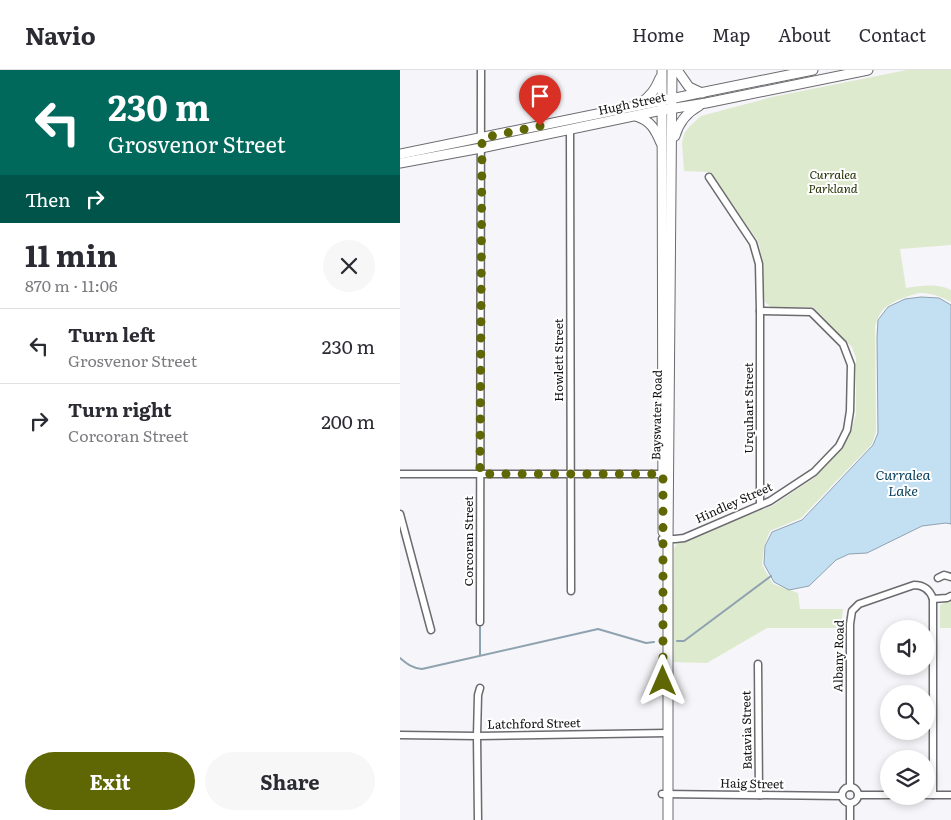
<!DOCTYPE html>
<html lang="en">
<head>
<meta charset="utf-8">
<style>
  :root { --surface:#fff; --page:#f7f7f7; --text:#2b2b33; --muted:#7c7c81; --line:#e1e1e2; --accent:#5f6604 }
  body { margin:0; font-family:Literata,serif; background:var(--page); color:var(--text); height:100vh; display:flex; flex-direction:column; font-size:19px; white-space:nowrap }
  * { box-sizing:border-box; margin:0 }
  p { font-size:16px; color:var(--muted) }
  .icon { flex:none; width:28px; height:28px; fill:none; stroke:currentColor; stroke-width:2; stroke-linecap:round; stroke-linejoin:round }
  .map { position:relative; flex:1; overflow:hidden }
  .side { display:flex; flex-direction:column; background:var(--surface); width:400px }
  .side>* { flex:none }
  .guide { background:#00695c; color:#fff; overflow:hidden }
  .controls { position:absolute; left:480px; top:550px; display:grid; gap:10px }
  .controls a { display:grid; place-items:center; width:55px; height:55px; border-radius:50%; background:var(--surface); box-shadow:0 2px 8px #0003; font-size:25px }
  .pin { position:absolute; display:grid; place-items:center; width:42px; height:42px; color:#fff; margin:-51px -21px; border-radius:50% 50% 50% 0; rotate:-45deg; box-shadow:0 0 5px #0007 }
  .pin .icon { rotate:45deg }
  .me { position:absolute; width:55px; margin:-28px; rotate:0deg; stroke-linejoin:round; filter:drop-shadow(0 0 4px #0008) }
  .turn { display:flex; align-items:center; gap:18px; height:105px; padding:0 25px; font-size:22px }
  .turn .icon { width:65px; height:65px; stroke-width:2.5 }
  .turn b { display:block; font-size:35px; line-height:42px }
  .then { display:flex; align-items:center; height:48px; padding:0 25px; background:#0003; gap:10px; font-size:19px }
  .round { display:grid; place-items:center; flex:none; width:52px; height:52px; border-radius:26px; background:var(--page) }
  .head { display:flex; align-items:center; justify-content:space-between; height:85px; padding:0 25px }
  h1 { font-size:30px; font-weight:700; line-height:38px }
  .action { display:flex; gap:10px; margin-top:auto; padding:10px 25px }
  .action a { flex:1; height:58px; border-radius:30px; background:var(--accent); color:#fff; font-size:20px; font-weight:700; line-height:58px; text-align:center }
  .action a+a { background:var(--page); color:var(--text) }
  ul { padding:0; list-style:none }
  li { display:flex; align-items:center; gap:15px; height:75px; padding:0 25px; border-top:1px solid var(--line) }
  li div { flex:1 }
  li b { display:block; font-size:19px }
  li em { font-style:normal }
  header { display:flex; align-items:center; gap:30px; box-sizing:border-box; height:70px; padding:0 25px; background:var(--surface); border-bottom:1px solid var(--line) }
  header strong { font-size:24px }
  nav { display:flex; gap:28px; margin-inline-start:auto; font-size:18px }
  main { display:flex; flex:1; min-height:0 }
  .map>svg:first-child { display:block }
  .green { fill:#deeace }
  .water { fill:#c3e0f3; stroke:#8ea2b0 }
  .lines { fill:none; stroke-linecap:round; stroke-linejoin:round }
  .stream { stroke:#8ea2b0; stroke-width:2 }
  .minor-casing { stroke:#6b6a6e; stroke-width:9 }
  .secondary-casing { stroke:#6b6a6e; stroke-width:11 }
  .minor { stroke:#fff; stroke-width:6 }
  .secondary { stroke:#fff; stroke-width:9 }
  .route { stroke:#5f6604; stroke-width:9; stroke-dasharray:0 16.2 }
  .labels { text-anchor:middle; stroke-width:4; stroke-linejoin:round; paint-order:stroke }
  .street-label { font-size:12px; fill:#121213; stroke:#fff }
  .park-label { font-size:12px; font-style:italic; fill:#243305; stroke:#fff }
  .water-label { font-size:14px; font-style:italic; fill:#0c425d; stroke:#fff }
</style>
</head>
<body>
<header>
<strong>Navio</strong>
<nav><a>Home</a><a>Map</a><a>About</a><a>Contact</a></nav>
</header>
<main>
<section class="side">
<div class="guide">
<div class="turn"><svg class="icon" aria-label="left" viewBox="0 0 24 24"><path d="M17 20v-9H6M10 6l-5 5 5 5"/></svg><div><b>230 m</b>Grosvenor Street</div></div>
<div class="then">Then<svg class="icon" aria-label="right" viewBox="0 0 24 24"><path d="M7 20v-9h11M14 6l5 5-5 5"/></svg></div>
</div>
<div class="head"><div><h1>11 min</h1><p>870 m · 11:06</p></div><a class="round"><svg class="icon" aria-label="close" viewBox="0 0 24 24"><path d="M6 6l12 12M18 6L6 18"/></svg></a></div>
<ul>
<li><svg class="icon" aria-label="left" viewBox="0 0 24 24"><path d="M17 20v-9H6M10 6l-5 5 5 5"/></svg><div><b>Turn left</b><p>Grosvenor Street</p></div><em>230 m</em></li>
<li><svg class="icon" aria-label="right" viewBox="0 0 24 24"><path d="M7 20v-9h11M14 6l5 5-5 5"/></svg><div><b>Turn right</b><p>Corcoran Street</p></div><em>200 m</em></li>
</ul>
<div class="action"><a>Exit</a><a>Share</a></div>
</section>
<div class="map">
<svg width="551" height="750" viewBox="0 0 551 750">
  <rect width="100%" height="100%" fill="#f6f5f9"/>
  <g class="green">
    <path d="M 507,0 L 551,0 L 551,175 L 500,179 L 506,218 C 521,216 537,213 551,220 L 551,232 C 542,227 534,224 524,223 C 516,222 493,231 486,237 C 480,242 476,250 475,258 L 476,362 L 472,374 L 401,448 L 370,461 L 364,476 L 362,495 L 373,514 L 398,523 L 400,539 L 443,539 L 441,558 L 367,558 L 307,593 L 272,592 L 274,479 L 277,473 L 372,436 L 414,408 L 444,375 L 452,358 L 456,344 L 456,288 L 452,277 L 413,237 L 371,237 L 365,232 L 363,221 L 364,196 L 358,171 L 310,102 L 284,101 L 282,73 L 284,64 L 289,57 L 301,46 L 372,27 Z"/>
    <polygon points="551,530 551,558 540,558 540,535"/>
  </g>
  <polygon class="water" points="521,227 539,228 551,235 551,454 546,453 522,456 467,483 449,484 436,490 409,516 389,520 374,512 364,494 365,476 372,462 402,450 473,375 478,363 477,267 478,250 488,237 505,229"/>
  <g class="lines">
    <g class="stream">
      <polyline points="80,555 80,585"/>
      <polyline points="277,571 284,571 371,506"/>
      <path d="M 0,588 C 7,594 12,598 22,599 L 198,559 L 246,573 L 254,572"/>
    </g>
    <defs>
      <g id="minor">
        <polyline points="170,60 171,521"/>
        <polyline points="309,107 353,173 359,194 360,241 360,435"/>
        <polyline points="0,404 266,404"/>
        <polyline points="0,444 31,560"/>
        <polyline points="262,469 275,469 284,468 370,431 414,402 439,376 447,360 450,341 451,295 443,274 411,242 360,241"/>
        <polyline points="538,508 544,505 551,507"/>
        <polyline points="533,529 547,528 551,526"/>
        <polyline points="80,552 81,0"/>
        <polyline points="358,594 359,725"/>
        <polyline points="0,665 77,666 268,663"/>
        <circle cx="450" cy="725" r="8"/>
        <path d="M 450,717 L 450,554 L 452,541 L 459,534 L 514,515 C 524,515 530,520 533,529 L 533,725"/>
        <polyline points="262,724 441,726"/>
        <polyline points="458,725 489,725"/>
        <polyline points="526,725 551,725"/>
        <polyline points="78,750 77,666 78,625 80,618"/>
        <polyline points="450,750 450,734"/>
      </g>
      <g id="secondary">
        <polyline points="262,0 263,462"/>
        <polyline points="277,0 289,17 302,23"/>
        <path d="M 239,34 C 250,27 255,20 260,8"/>
        <path d="M 236,46 C 251,51 255,59 261,73"/>
        <path d="M 275,66 C 279,52 286,43 299,36"/>
        <polyline points="0,84 413,0"/>
        <polyline points="0,93 81,78 257,41 306,33 468,0"/>
        <polyline points="268,750 268,469 272,0"/>
      </g>
    </defs>
    <use href="#minor" class="minor-casing"/>
    <use href="#secondary" class="secondary-casing"/>
    <use href="#minor" class="minor"/>
    <use href="#secondary" class="secondary"/>
  </g>
  <g class="lines">
    <polyline class="route" points="140,56 82,68 80,404 263,404 263,611"/>
  </g>
  <g class="labels">
    <g class="street-label">
      <text transform="translate(232 34) rotate(-12)" y="4">Hugh Street</text>
      <text transform="translate(159 290) rotate(-90)" y="4">Howlett Street</text>
      <text transform="translate(349 338) rotate(-90)" y="4">Urquhart Street</text>
      <text transform="translate(257 345) rotate(-89)" y="4">Bayswater Road</text>
      <text transform="translate(334 433) rotate(-24)" y="4">Hindley Street</text>
      <text transform="translate(69 471) rotate(-90)" y="4">Corcoran Street</text>
      <text transform="translate(439 586) rotate(-89)" y="4">Albany Road</text>
      <text transform="translate(134 654) rotate(-1)" y="4">Latchford Street</text>
      <text transform="translate(347 660) rotate(-91)" y="4">Batavia Street</text>
      <text transform="translate(352 714) rotate(1)" y="4">Haig Street</text>
    </g>
    <g class="park-label">
      <text x="433" y="109">Curralea<tspan x="433" dy="14">Parkland</tspan></text>
    </g>
    <g class="water-label">
      <text x="503" y="410">Curralea<tspan x="503" dy="16">Lake</tspan></text>
    </g>
  </g>
</svg>
<div class="controls">
<a><svg class="icon" aria-label="sound" viewBox="0 0 24 24"><path d="M4 9h4l5-4v14l-5-4H4zM17 9q2 3 0 6"/></svg></a>
<a><svg class="icon" aria-label="search" viewBox="0 0 24 24"><circle cx="10" cy="10" r="6"/><path d="M15 15l6 6"/></svg></a>
<a><svg class="icon" aria-label="layers" viewBox="0 0 24 24"><path d="M12 4l9 5-9 5-9-5zM3 14l9 5 9-5"/></svg></a>
</div>
<div class="pin" style="left:140px;top:56px;background:#d93025"><svg class="icon" aria-label="arrive" viewBox="0 0 24 24"><path d="M6 21V4h12l-3 4 3 4H6"/></svg></div>
<svg class="me" style="left:263px;top:611px" viewBox="-20 -20 40 40"><path d="M0-17L14 15 0 8-14 15z" fill="#5f6604" stroke="#fff" stroke-width="4"/></svg>
</div>
</main>
</body>
</html>
